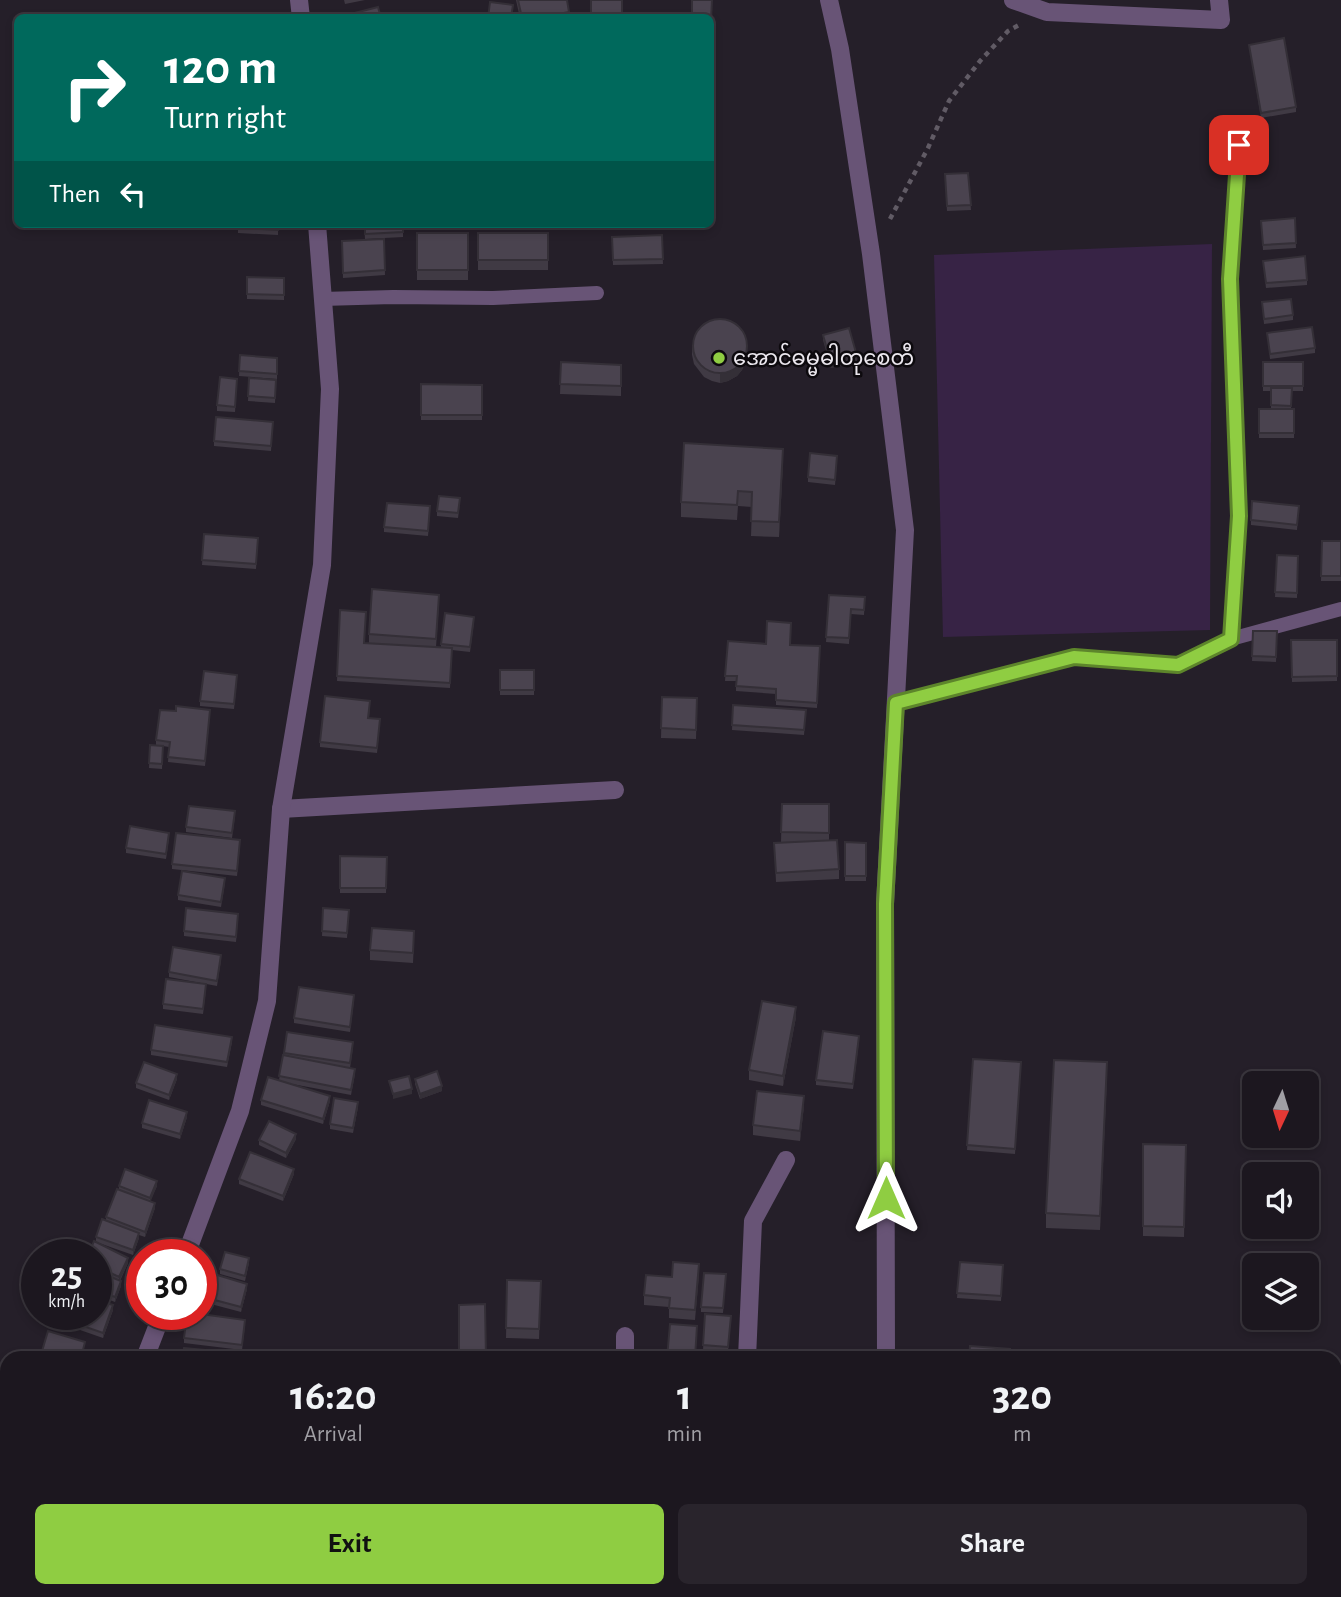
<!DOCTYPE html>
<html lang="en">
<head>
<meta charset="utf-8">
<style>
  :root { --surface:#1c171f; --page:#29242c; --text:#f1f3f6; --muted:#a09fa4; --line:#3a363d; --accent:#8fcd42 }
  body { margin:0; font-family:"Alegreya Sans","Noto Sans Myanmar",sans-serif; background:var(--page); color:var(--text); height:100vh; display:flex; flex-direction:column; font-size:26px; white-space:nowrap }
  * { box-sizing:border-box; margin:0 }
  p { font-size:23px; color:var(--muted) }
  .icon { flex:none; width:38px; height:38px; fill:none; stroke:currentColor; stroke-width:2; stroke-linecap:round; stroke-linejoin:round }
  .map { position:relative; flex:1; overflow:hidden }
  .sheet { position:absolute; left:0px; top:1351px; width:1342px; height:247px; display:flex; flex-direction:column; background:var(--surface); border-radius:21px 21px 0 0; box-shadow:0 4px 10px #0003,0 0 0 2px var(--line) }
  .sheet>* { flex:none }
  .banner { position:absolute; left:14px; top:14px; width:700px; height:214px; border-radius:10px; box-shadow:0 4px 10px #0003,0 0 0 2px var(--line); background:#00695c; color:#fff; overflow:hidden }
  .needle { width:46px; rotate:184deg }
  .controls { position:absolute; left:1242px; top:1071px; display:grid; gap:14px }
  .controls a { display:grid; place-items:center; width:77px; height:77px; border-radius:10px; background:var(--surface); box-shadow:0 4px 10px #0003,0 0 0 2px var(--line); font-size:35px }
  .speed { position:absolute; left:21px; top:1239px; display:flex; gap:14px; font-size:35px; font-weight:700; text-align:center }
  .speed>* { display:grid; place-content:center; width:91px; height:91px; border-radius:50%; background:var(--surface); box-shadow:0 4px 10px #0003,0 0 0 2px var(--line); line-height:1 }
  .speed small { font-size:18px; font-weight:400 }
  .speed .limit { border:10px solid #d22; background:#fff; color:#111 }
  .pin { position:absolute; display:grid; place-items:center; width:60px; height:60px; color:#fff; margin:-30px; border-radius:14px; box-shadow:0 4px 10px #0006 }
  .me { position:absolute; width:77px; margin:-38px; rotate:0deg; stroke-linejoin:round; filter:drop-shadow(0 0 5px #0008) }
  .turn { display:flex; align-items:center; gap:24px; height:147px; padding:0 35px; font-size:32px }
  .turn .icon { width:91px; height:91px; stroke-width:2.5 }
  .turn b { display:block; font-size:49px; line-height:60px }
  .then { display:flex; align-items:center; height:66px; padding:0 35px; background:#0003; gap:14px; font-size:26px }
  .eta { display:flex; justify-content:space-evenly; align-items:center; height:119px; text-align:center }
  .eta b { font-size:42px; font-weight:600; line-height:49px }
  .primary-button { display:flex; gap:14px; margin-top:auto; padding:14px 35px }
  .primary-button a { flex:1; height:80px; border-radius:10px; background:var(--accent); color:#111; font-size:28px; font-weight:600; line-height:80px; text-align:center }
  .primary-button a+a { background:var(--page); color:var(--text) }
  .map>svg:first-child { display:block }
  .pitch { fill:#372345 }
  .lines { fill:none; stroke-linecap:round; stroke-linejoin:round }
  .path { stroke:#615b65; stroke-width:4.5; stroke-dasharray:5 5; stroke-linecap:butt }
  .lane { stroke:#685476; stroke-width:14 }
  .street { stroke:#685476; stroke-width:18 }
  .wall { fill:#403a44 }
  .shaded-wall { fill:#342f37 }
  .building { fill:#4a434f; stroke:#342f37; stroke-width:2 }
  .route-casing { stroke:#5d852b; stroke-width:18 }
  .route { stroke:#8fcd42; stroke-width:12 }
  .poi-dot { fill:#8fcd42; stroke:#0d0a0e; stroke-width:2.5 }
  .labels { text-anchor:middle; stroke-width:5; stroke-linejoin:round; paint-order:stroke }
  .poi-label { font-size:21px; fill:#ebe7ee; stroke:#0d0a0e; text-anchor:start }
</style>
</head>
<body>
<div class="map">
<svg width="1341" height="1597" viewBox="0 0 1341 1597">
  <rect width="100%" height="100%" fill="#251f29"/>
  <polygon class="pitch" points="1212,244 1210,630 943,637 934,255"/>
  <g class="lines">
    <polyline class="path" points="890,219 928,148 949,101 980,61 1008,31 1019,25"/>
    <g class="lane">
      <polyline points="322,299 393,297 493,298 597,293"/>
      <polyline points="1231,639 1239,515 1230,279 1239,145"/>
      <polyline points="896,703 1074,657 1178,665 1231,639 1341,609"/>
    </g>
    <g class="street">
      <polyline points="299,0 301,18"/>
      <polyline points="829,0 840,49 871,254 905,530 885,904 886,1358"/>
      <polyline points="1013,0 1047,12 1221,20 1219,0"/>
      <polyline points="281,809 615,790"/>
      <polyline points="186,1255 240,1111 267,1001 281,809 322,565 330,389 317,224"/>
      <polyline points="625,1336 625,1358"/>
      <polyline points="145,1358 162,1314"/>
      <polyline points="747,1358 753,1221 786,1160"/>
      <polyline points="418,1591 421,1597"/>
      <polyline points="495,1591 497,1597"/>
      <polyline points="632,1591 632,1597"/>
      <polyline points="886,1591 886,1597"/>
      <polyline points="95,1597 95,1591"/>
      <polyline points="739,1597 739,1591"/>
    </g>
  </g>
  <g class="wall">
    <polygon points="344,0 365,0 345,4"/>
    <polygon points="516,0 567,0 569,18 520,18"/>
    <polygon points="1249,45 1296,107 1296,112 1261,118"/>
    <polygon points="710,160 714,160 715,197 710,197"/>
    <polygon points="968,173 971,210 947,211 945,174"/>
    <polygon points="1295,218 1296,248 1263,250 1261,221"/>
    <polygon points="238,224 278,224 278,235 238,233"/>
    <polygon points="364,224 403,224 403,237 365,239"/>
    <rect x="417" y="233" width="51" height="47"/>
    <rect x="478" y="233" width="70" height="37"/>
    <polygon points="662,235 663,264 613,265 612,237"/>
    <polygon points="384,239 385,275 343,278 342,241"/>
    <polygon points="1263,261 1307,280 1307,285 1266,288"/>
    <polygon points="247,277 284,278 284,300 247,299"/>
    <polygon points="1262,302 1293,315 1293,320 1264,324"/>
    <polygon points="1267,333 1315,348 1315,353 1270,359"/>
    <polygon points="823,335 857,361 831,368 823,340"/>
    <polygon points="746,342 746,361 742,370 737,376 728,381 720,383 712,381 704,377 694,364 692,355 692,345"/>
    <polygon points="240,355 277,358 277,379 239,376"/>
    <polygon points="561,362 621,365 621,396 560,394"/>
    <polygon points="1263,362 1303,362 1303,391 1292,391 1291,409 1294,409 1294,438 1259,438 1259,409 1271,409 1271,391 1263,391"/>
    <polygon points="249,378 276,380 275,403 248,401"/>
    <polygon points="237,379 235,412 217,411 217,405"/>
    <polygon points="421,384 482,385 482,420 421,420"/>
    <polygon points="273,422 271,451 214,446 214,441"/>
    <polygon points="837,461 835,485 808,482 808,477"/>
    <polygon points="783,463 779,537 751,536 752,507 738,506 737,520 681,517 681,502"/>
    <polygon points="460,503 458,518 437,516 437,511"/>
    <polygon points="1299,506 1297,530 1251,525 1251,520"/>
    <polygon points="430,511 428,536 384,532 384,527"/>
    <polygon points="204,534 258,538 256,569 202,565"/>
    <polygon points="1322,541 1341,541 1341,581 1321,581"/>
    <polygon points="1277,555 1298,556 1297,598 1275,597"/>
    <polygon points="829,595 865,597 864,615 851,614 849,644 826,642"/>
    <polygon points="439,604 436,647 441,647 441,644 474,622 470,652 452,650 450,688 337,681 340,610 364,643 369,643 369,634"/>
    <polygon points="1253,631 1277,631 1276,662 1252,661"/>
    <polygon points="1291,640 1337,640 1337,681 1292,682"/>
    <polygon points="728,641 820,646 817,708 776,705 776,694 736,691 736,681 725,681"/>
    <rect x="500" y="670" width="34" height="25"/>
    <polygon points="237,680 234,709 200,706 200,701"/>
    <polygon points="662,697 697,698 696,739 661,738"/>
    <polygon points="733,705 806,710 804,735 732,730"/>
    <polygon points="370,706 369,718 380,724 377,753 320,747 320,742"/>
    <polygon points="210,715 205,766 168,762 169,747 156,745 156,740"/>
    <polygon points="150,745 163,746 162,769 149,768"/>
    <polygon points="782,804 829,804 829,840 839,869 839,879 776,882 774,843 781,842"/>
    <polygon points="235,816 232,838 186,832 186,827"/>
    <polygon points="169,838 166,859 126,853 126,848"/>
    <polygon points="845,842 866,843 866,881 845,881"/>
    <polygon points="240,845 237,876 172,869 172,864"/>
    <polygon points="340,856 387,857 386,893 340,893"/>
    <polygon points="225,883 221,907 178,900 178,895"/>
    <polygon points="323,908 349,910 347,938 322,936"/>
    <polygon points="238,919 236,942 184,936 184,931"/>
    <polygon points="414,941 413,963 370,960 370,950"/>
    <polygon points="221,960 217,986 169,977 169,972"/>
    <polygon points="206,989 203,1014 163,1009 163,1004"/>
    <polygon points="354,1000 350,1032 294,1023 294,1018"/>
    <polygon points="796,1017 783,1086 749,1080 749,1070"/>
    <polygon points="287,1032 353,1047 350,1068 355,1074 351,1095 292,1084 330,1101 323,1124 261,1105 261,1100 279,1080"/>
    <polygon points="859,1041 853,1089 816,1085 816,1080"/>
    <polygon points="232,1042 227,1067 151,1055 151,1050"/>
    <polygon points="973,1059 1021,1062 1015,1154 967,1150"/>
    <polygon points="1107,1077 1100,1230 1046,1228 1046,1213"/>
    <polygon points="177,1079 169,1100 136,1088 136,1083"/>
    <polygon points="415,1079 442,1091 420,1099 415,1084"/>
    <polygon points="804,1106 800,1141 753,1135 753,1125"/>
    <polygon points="358,1107 353,1133 330,1129 330,1124"/>
    <polygon points="187,1117 180,1139 142,1128 142,1123"/>
    <polygon points="296,1139 286,1158 259,1145 259,1140"/>
    <polygon points="1143,1144 1186,1145 1184,1237 1143,1236"/>
    <polygon points="294,1174 283,1201 239,1184 239,1179"/>
    <polygon points="119,1186 157,1186 150,1201 155,1208 145,1237 139,1235 139,1238 133,1255 96,1242 96,1237 106,1221 106,1217 119,1189"/>
    <polygon points="96,1255 128,1263 120,1281 121,1286 115,1302 96,1295"/>
    <polygon points="960,1262 1003,1265 1001,1301 957,1298"/>
    <polygon points="249,1263 245,1281 220,1274 220,1269"/>
    <polygon points="699,1274 695,1320 669,1318 669,1307 644,1305 644,1295 672,1277"/>
    <polygon points="726,1274 723,1313 701,1312 701,1307"/>
    <polygon points="507,1280 541,1281 539,1339 506,1338"/>
    <polygon points="247,1289 241,1312 207,1303 207,1298"/>
    <polygon points="113,1310 103,1338 57,1322 57,1317"/>
    <polygon points="705,1314 731,1316 728,1352 703,1350"/>
    <polygon points="245,1325 242,1350 184,1343 184,1338"/>
    <polygon points="1341,1360 1341,1423 1339,1423"/>
    <polygon points="0,1552 7,1552 7,1586 0,1585"/>
  </g>
  <g class="shaded-wall">
    <polygon points="746,351 746,361 742,370 737,376 728,381 720,383 720,373"/>
    <polygon points="857,356 857,361 831,368 831,363"/>
    <polygon points="783,449 783,463 779,537 779,522"/>
    <polygon points="796,1007 796,1017 783,1086 783,1076"/>
    <polygon points="1107,1062 1107,1077 1100,1230 1100,1216"/>
    <polygon points="177,1074 177,1079 169,1100 169,1095"/>
    <polygon points="442,1086 442,1091 420,1099 420,1094"/>
    <polygon points="412,1089 412,1094 393,1099 393,1094"/>
    <polygon points="330,1096 330,1101 323,1124 323,1119"/>
    <polygon points="804,1096 804,1106 800,1141 800,1131"/>
    <polygon points="187,1112 187,1117 180,1139 180,1134"/>
    <polygon points="296,1134 296,1139 286,1158 286,1153"/>
    <polygon points="294,1169 294,1174 283,1201 283,1196"/>
    <polygon points="157,1181 157,1186 150,1203 150,1198"/>
    <polygon points="155,1203 155,1208 145,1237 145,1232"/>
    <polygon points="139,1233 139,1238 133,1255 133,1250"/>
    <polygon points="128,1258 128,1263 119,1282 119,1277"/>
    <polygon points="121,1281 121,1286 115,1302 115,1297"/>
    <polygon points="247,1284 247,1289 241,1312 241,1307"/>
    <polygon points="113,1305 113,1310 103,1338 103,1333"/>
  </g>
  <g class="building">
    <polygon points="518,0 567,0 569,12 537,18 522,18"/>
    <rect x="591" y="0" width="31" height="18"/>
    <polygon points="692,0 712,0 711,21 710,18 692,18"/>
    <polygon points="490,2 513,5 511,18 488,18"/>
    <polygon points="378,7 381,18 335,18"/>
    <polygon points="1284,38 1296,107 1261,113 1249,45"/>
    <polygon points="710,87 712,87 714,121 710,121"/>
    <polygon points="710,160 714,160 715,192 710,192"/>
    <polygon points="968,173 971,205 947,206 945,174"/>
    <polygon points="1295,218 1296,243 1263,245 1261,221"/>
    <polygon points="238,224 278,224 278,230 238,228"/>
    <polygon points="365,224 403,224 403,232 365,234"/>
    <rect x="417" y="233" width="51" height="37"/>
    <rect x="478" y="233" width="70" height="27"/>
    <polygon points="662,235 663,259 613,260 612,237"/>
    <polygon points="384,239 385,270 343,273 342,241"/>
    <polygon points="1305,256 1307,280 1266,283 1263,261"/>
    <polygon points="247,277 284,278 284,295 247,294"/>
    <polygon points="1291,299 1293,315 1264,319 1262,302"/>
    <circle cx="720" cy="346" r="27"/>
    <polygon points="1312,327 1315,348 1270,354 1267,333"/>
    <polygon points="849,328 857,356 831,363 823,335"/>
    <polygon points="240,355 277,358 277,374 239,371"/>
    <polygon points="561,362 621,365 621,386 560,384"/>
    <rect x="1263" y="362" width="40" height="24"/>
    <polygon points="220,377 237,379 235,407 217,405"/>
    <polygon points="249,378 276,380 275,398 248,396"/>
    <polygon points="421,384 482,385 482,415 421,415"/>
    <polygon points="1271,388 1292,388 1291,406 1271,405"/>
    <rect x="1259" y="409" width="35" height="24"/>
    <polygon points="216,417 273,422 271,446 214,441"/>
    <polygon points="684,443 783,449 779,522 751,521 752,492 738,491 737,505 681,502"/>
    <polygon points="810,453 837,456 835,480 808,477"/>
    <polygon points="439,496 460,498 458,513 437,511"/>
    <polygon points="1252,501 1299,506 1297,525 1251,520"/>
    <polygon points="387,503 430,506 428,531 384,527"/>
    <polygon points="204,534 258,538 256,564 202,560"/>
    <polygon points="1322,541 1341,541 1341,576 1321,576"/>
    <polygon points="1277,555 1298,556 1297,593 1275,592"/>
    <polygon points="372,589 439,595 436,639 369,634"/>
    <polygon points="829,595 865,597 864,610 851,609 849,638 826,637"/>
    <polygon points="340,610 366,612 364,643 452,648 450,683 337,676"/>
    <polygon points="445,613 474,617 470,647 441,644"/>
    <polygon points="767,621 791,623 790,645 820,646 817,703 776,700 776,689 736,686 737,676 725,676 728,641 766,644"/>
    <polygon points="1253,631 1277,631 1276,657 1252,656"/>
    <polygon points="1291,640 1337,640 1337,676 1292,677"/>
    <rect x="500" y="670" width="34" height="20"/>
    <polygon points="204,671 237,675 234,704 200,701"/>
    <polygon points="325,696 370,701 368,718 380,719 377,748 320,742"/>
    <polygon points="662,697 697,698 696,730 661,728"/>
    <polygon points="733,705 806,710 804,730 732,725"/>
    <polygon points="176,706 210,710 205,761 168,757 170,742 156,740 160,710 176,711"/>
    <polygon points="150,745 163,746 162,764 149,763"/>
    <polygon points="782,804 829,804 829,833 781,832"/>
    <polygon points="189,806 235,811 232,833 186,827"/>
    <polygon points="130,826 169,833 166,854 126,848"/>
    <polygon points="176,833 240,840 237,871 172,864"/>
    <polygon points="837,840 839,869 776,873 774,843"/>
    <polygon points="845,842 866,843 866,876 845,876"/>
    <polygon points="340,856 387,857 386,888 340,888"/>
    <polygon points="182,871 225,878 221,902 178,895"/>
    <polygon points="186,908 238,914 236,937 184,931"/>
    <polygon points="323,908 349,910 347,933 322,931"/>
    <polygon points="372,928 414,931 413,953 370,950"/>
    <polygon points="173,947 221,955 217,981 169,972"/>
    <polygon points="166,979 206,984 203,1009 163,1004"/>
    <polygon points="299,987 354,995 350,1027 294,1018"/>
    <polygon points="762,1001 796,1007 783,1076 749,1070"/>
    <polygon points="155,1025 232,1037 227,1062 151,1050"/>
    <polygon points="823,1031 859,1036 853,1084 816,1080"/>
    <polygon points="287,1032 353,1042 350,1063 284,1053"/>
    <polygon points="283,1055 355,1069 351,1090 279,1076"/>
    <polygon points="973,1059 1021,1062 1015,1149 967,1145"/>
    <polygon points="1054,1060 1107,1062 1100,1216 1046,1213"/>
    <polygon points="144,1062 177,1074 169,1095 136,1083"/>
    <polygon points="437,1071 442,1086 420,1094 415,1079"/>
    <polygon points="409,1076 412,1089 393,1094 389,1081"/>
    <polygon points="268,1077 330,1096 323,1119 261,1100"/>
    <polygon points="757,1091 804,1096 800,1131 753,1125"/>
    <polygon points="334,1098 358,1102 353,1128 330,1124"/>
    <polygon points="149,1100 187,1112 180,1134 142,1123"/>
    <polygon points="269,1121 296,1134 286,1153 259,1140"/>
    <polygon points="1143,1144 1186,1145 1184,1227 1143,1226"/>
    <polygon points="250,1152 294,1169 283,1196 239,1179"/>
    <polygon points="125,1169 157,1181 150,1198 119,1186"/>
    <polygon points="117,1189 155,1203 145,1232 106,1217"/>
    <polygon points="102,1219 139,1233 133,1250 96,1237"/>
    <polygon points="94,1241 128,1258 119,1277 96,1266 96,1255 88,1255"/>
    <polygon points="225,1252 249,1258 245,1276 220,1269"/>
    <polygon points="673,1262 699,1264 695,1310 669,1308 670,1298 644,1295 646,1275 672,1277"/>
    <polygon points="960,1262 1003,1265 1001,1296 957,1293"/>
    <polygon points="96,1271 121,1281 115,1297 96,1290"/>
    <polygon points="704,1273 726,1274 723,1308 701,1307"/>
    <polygon points="214,1274 247,1284 241,1307 207,1298"/>
    <polygon points="507,1280 541,1281 539,1329 506,1328"/>
    <polygon points="96,1300 113,1305 103,1333 57,1317 58,1314 96,1314"/>
    <polygon points="485,1304 486,1358 459,1358 459,1305"/>
    <polygon points="187,1314 201,1314 245,1320 242,1345 184,1338"/>
    <polygon points="705,1314 731,1316 728,1347 703,1345"/>
    <polygon points="670,1324 697,1326 695,1358 667,1358"/>
    <polygon points="48,1331 85,1342 81,1358 40,1358"/>
    <polygon points="970,1346 1010,1349 1009,1358 969,1358"/>
    <polygon points="184,1348 236,1353 235,1358 183,1358"/>
    <polygon points="1341,1360 1341,1413 1339,1413"/>
    <polygon points="0,1552 7,1552 7,1581 0,1580"/>
    <rect x="672" y="1591" width="50" height="6"/>
    <polygon points="1035,1591 1101,1591 1102,1597 1036,1597"/>
  </g>
  <g class="lines">
    <defs>
      <polyline id="route" points="886,1198 885,904 896,703 1074,657 1178,665 1231,639 1239,516 1230,279 1239,145"/>
    </defs>
    <use href="#route" class="route-casing"/>
    <use href="#route" class="route"/>
  </g>
  <circle class="poi-dot" cx="719" cy="358" r="7"/>
  <g class="labels">
    <g class="poi-label">
      <text x="733" y="365">အောင်ဓမ္မဓါတုစေတီ</text>
    </g>
  </g>
</svg>
<div class="controls">
<a><svg class="needle" viewBox="-14 -14 28 28"><path d="M0-13l5 13h-10z" fill="#e53935"/><path d="M0 13l5-13h-10z" fill="#a09fa4"/></svg></a>
<a><svg class="icon" aria-label="sound" viewBox="0 0 24 24"><path d="M4 9h4l5-4v14l-5-4H4zM17 9q2 3 0 6"/></svg></a>
<a><svg class="icon" aria-label="layers" viewBox="0 0 24 24"><path d="M12 4l9 5-9 5-9-5zM3 14l9 5 9-5"/></svg></a>
</div>
<div class="speed"><div>25<small>km/h</small></div><div class="limit">30</div></div>
<div class="pin" style="left:1239px;top:145px;background:#d93025"><svg class="icon" aria-label="arrive" viewBox="0 0 24 24"><path d="M6 21V4h12l-3 4 3 4H6"/></svg></div>
<svg class="me" style="left:886px;top:1198px" viewBox="-20 -20 40 40"><path d="M0-17L14 15 0 8-14 15z" fill="#8fcd42" stroke="#fff" stroke-width="4"/></svg>
<div class="banner">
<div class="turn"><svg class="icon" aria-label="right" viewBox="0 0 24 24"><path d="M7 20v-9h11M14 6l5 5-5 5"/></svg><div><b>120 m</b>Turn right</div></div>
<div class="then">Then<svg class="icon" aria-label="left" viewBox="0 0 24 24"><path d="M17 20v-9H6M10 6l-5 5 5 5"/></svg></div>
</div>
<section class="sheet">
<div class="eta">
<div><b>16:20</b><p>Arrival</p></div>
<div><b>1</b><p>min</p></div>
<div><b>320</b><p>m</p></div>
</div>
<div class="primary-button"><a>Exit</a><a>Share</a></div>
</section>
</div>
</body>
</html>
